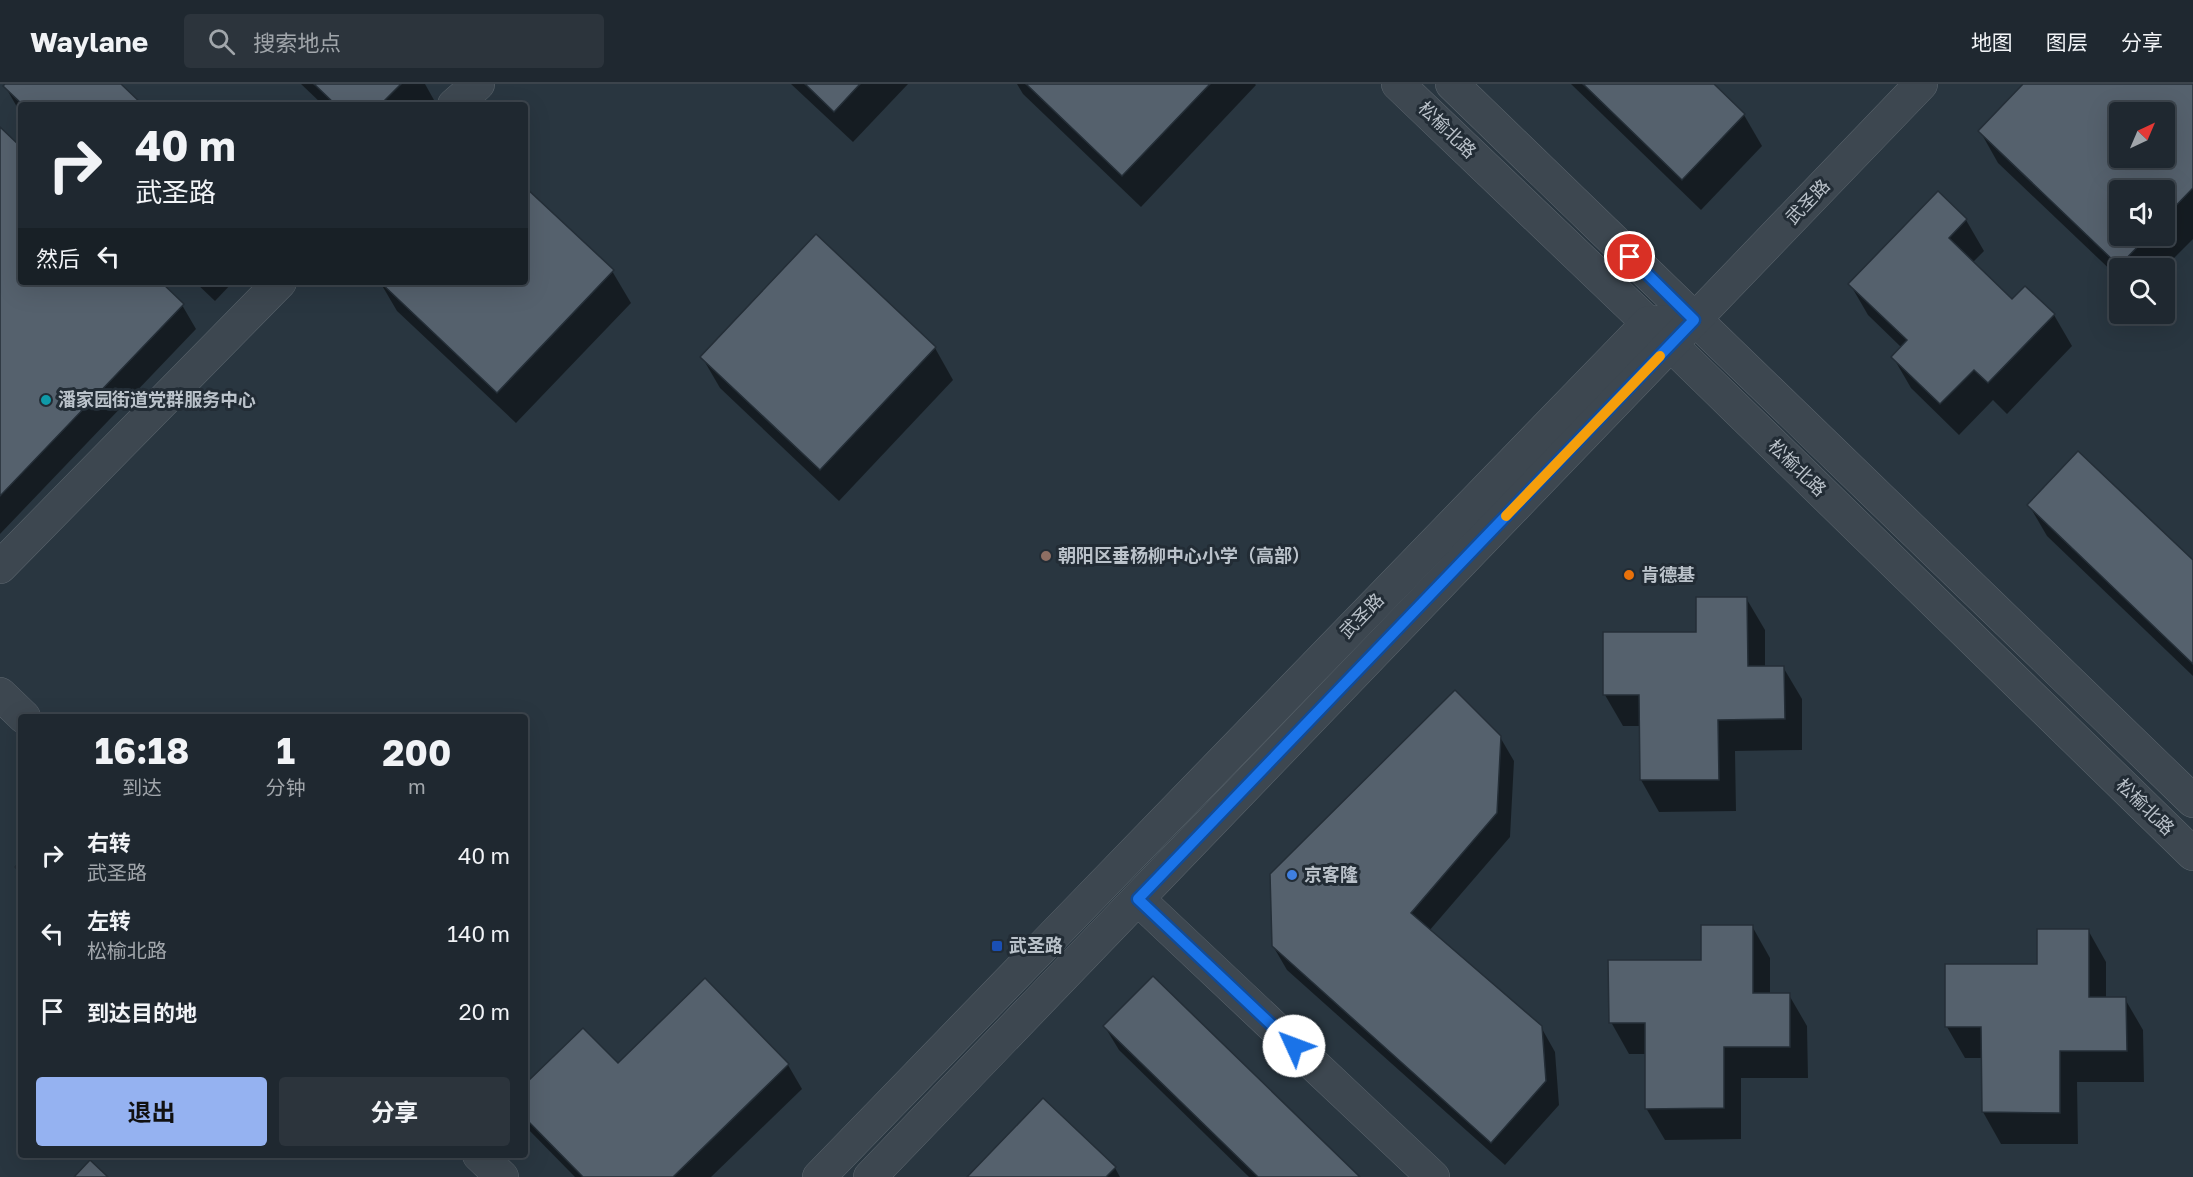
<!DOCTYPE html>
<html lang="zh">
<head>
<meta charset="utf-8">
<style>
  :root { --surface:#1f2830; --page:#2c343c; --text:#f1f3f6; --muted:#a1a6ab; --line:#3c444c; --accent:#95b2f1 }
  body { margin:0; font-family:"Golos Text","Noto Sans SC",sans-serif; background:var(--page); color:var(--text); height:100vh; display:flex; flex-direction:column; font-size:22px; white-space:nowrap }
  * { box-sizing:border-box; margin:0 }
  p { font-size:20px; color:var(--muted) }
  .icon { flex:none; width:33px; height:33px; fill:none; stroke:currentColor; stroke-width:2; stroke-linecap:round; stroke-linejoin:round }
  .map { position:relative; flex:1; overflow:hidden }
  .panel { position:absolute; left:18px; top:630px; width:510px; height:444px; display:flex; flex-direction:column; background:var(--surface); border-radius:6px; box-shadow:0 6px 24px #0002,0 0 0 2px var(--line) }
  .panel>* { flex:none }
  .hud { position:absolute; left:18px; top:18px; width:510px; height:183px; border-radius:6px; box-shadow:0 6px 24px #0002,0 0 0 2px var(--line); background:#1f2830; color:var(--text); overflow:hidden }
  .needle { width:39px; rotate:44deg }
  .fabs { position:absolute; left:2109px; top:18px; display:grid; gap:12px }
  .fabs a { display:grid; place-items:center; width:66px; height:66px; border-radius:6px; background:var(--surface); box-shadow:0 6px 24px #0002,0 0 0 2px var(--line); font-size:30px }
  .pin { position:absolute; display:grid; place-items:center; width:51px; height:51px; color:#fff; margin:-26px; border:3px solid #fff; border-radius:50%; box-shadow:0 2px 6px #0007 }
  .me { position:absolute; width:66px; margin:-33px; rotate:313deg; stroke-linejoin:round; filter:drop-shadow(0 0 4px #0008) }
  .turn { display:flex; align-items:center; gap:21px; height:126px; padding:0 18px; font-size:27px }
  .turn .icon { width:78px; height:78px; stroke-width:2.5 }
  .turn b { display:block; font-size:42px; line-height:51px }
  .then { display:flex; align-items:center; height:57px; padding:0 18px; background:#0003; gap:12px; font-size:22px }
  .eta { display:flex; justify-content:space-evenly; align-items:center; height:102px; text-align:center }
  .eta b { font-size:36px; font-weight:700; line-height:42px }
  .primary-button { display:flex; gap:12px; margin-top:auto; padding:12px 18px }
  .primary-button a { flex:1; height:69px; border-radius:6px; background:var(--accent); color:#111; font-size:24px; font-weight:700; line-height:69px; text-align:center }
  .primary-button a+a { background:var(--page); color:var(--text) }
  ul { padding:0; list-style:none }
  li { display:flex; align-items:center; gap:18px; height:78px; padding:0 18px }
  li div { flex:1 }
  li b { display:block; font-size:22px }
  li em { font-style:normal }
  header { display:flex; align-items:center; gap:36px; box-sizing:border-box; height:84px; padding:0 30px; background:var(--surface); border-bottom:2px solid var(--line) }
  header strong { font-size:28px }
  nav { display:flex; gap:33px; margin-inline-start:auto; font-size:21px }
  .search { width:420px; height:54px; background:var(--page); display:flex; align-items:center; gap:15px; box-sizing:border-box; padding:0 21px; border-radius:6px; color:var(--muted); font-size:22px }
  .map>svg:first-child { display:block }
  .shadow { fill:#0007; fill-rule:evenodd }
  .building { fill:#55616d; stroke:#242e37; stroke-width:1.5; fill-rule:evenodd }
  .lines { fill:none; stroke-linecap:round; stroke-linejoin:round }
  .minor-casing { stroke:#5b656d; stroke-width:34 }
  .tertiary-casing { stroke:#5b656d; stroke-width:34 }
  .minor { stroke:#3d4750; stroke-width:33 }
  .tertiary { stroke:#3d4750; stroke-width:33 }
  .route-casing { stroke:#114b97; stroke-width:15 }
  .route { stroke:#1a73e8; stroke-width:10 }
  .slow { stroke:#f59e0b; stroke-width:10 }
  .culture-dot { fill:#0f9aa8; stroke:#222c35; stroke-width:2 }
  .education-dot { fill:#8d6e63; stroke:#222c35; stroke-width:2 }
  .food-dot { fill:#e8710a; stroke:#222c35; stroke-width:2 }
  .shop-dot { fill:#3f7fe0; stroke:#222c35; stroke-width:2 }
  .transit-dot { fill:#1a4fb4; stroke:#222c35; stroke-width:2 }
  .labels { text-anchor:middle; stroke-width:6; stroke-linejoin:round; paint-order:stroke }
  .street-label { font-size:18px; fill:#bac2ca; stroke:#222c35 }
  .poi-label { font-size:18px; font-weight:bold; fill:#bac2ca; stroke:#222c35; text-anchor:start }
</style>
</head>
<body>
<header>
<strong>Waylane</strong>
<div class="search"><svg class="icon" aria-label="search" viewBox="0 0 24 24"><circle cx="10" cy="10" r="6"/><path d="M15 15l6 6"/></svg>搜索地点</div>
<nav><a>地图</a><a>图层</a><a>分享</a></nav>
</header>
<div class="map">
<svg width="2193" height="1093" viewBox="0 0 2193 1093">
  <rect width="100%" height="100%" fill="#293640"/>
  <g class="shadow">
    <polygon points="7,0 119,0 141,21 21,21 21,30 5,2"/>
    <polygon points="301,0 425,0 434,16 429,21 323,21"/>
    <polygon points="791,0 908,0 853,58"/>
    <polygon points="1017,0 1255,0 1256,1 1141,123 1023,10"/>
    <polygon points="1571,0 1712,0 1744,31 1762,62 1701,126"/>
    <path d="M 2026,0 L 2193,0 L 2193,155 L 2164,184 L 2120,184 L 2120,195 L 1998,79 L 1980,47 ZM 2120,28 L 2164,28 L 2164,74 L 2120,74 ZM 2120,106 L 2164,106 L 2164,152 L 2120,152 Z"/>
    <polygon points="0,45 21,65 21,198 159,198 182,221 196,245 0,450"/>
    <polygon points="525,105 612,187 631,219 516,339 397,227 380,198 525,198"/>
    <polygon points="1966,136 1984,167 1972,179 2012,217 2054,231 2072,262 2007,330 1993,316 1959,351 1911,304 1893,273 1902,264 1868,231 1850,200"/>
    <polygon points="816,152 935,264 953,296 839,417 720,304 702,273"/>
    <polygon points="195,198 233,198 215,217"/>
    <polygon points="2029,421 2193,478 2193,592 2047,452"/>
    <polygon points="1746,514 1765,546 1765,583 1783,583 1802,615 1802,666 1735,667 1736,727 1659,728 1641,696 1641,642 1623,642 1605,611"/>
    <polygon points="1500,653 1514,677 1510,753 1429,847 1541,943 1555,968 1559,1021 1505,1081 1287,886 1273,862"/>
    <polygon points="1752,842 1770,874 1770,911 1789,911 1807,942 1808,994 1741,994 1741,1055 1665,1056 1646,1024 1646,970 1629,970 1611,938"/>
    <polygon points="2088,846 2106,878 2106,915 2125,915 2143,946 2144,998 2077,998 2078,1060 2001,1060 1983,1028 1983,974 1965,974 1947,943"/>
    <polygon points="1105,943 1358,1093 1249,1093 1119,966"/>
    <polygon points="617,981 788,981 802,1005 711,1093 575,1093 525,1042 525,1002"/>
    <polygon points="1115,1084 1120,1093 970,1093"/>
  </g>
  <g class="building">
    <polygon points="5,0 121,0 143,21 23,21 3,2"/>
    <polygon points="314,0 401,0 380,21 336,21"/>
    <polygon points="805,0 860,0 834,28"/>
    <polygon points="1026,0 1210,0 1122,92"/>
    <polygon points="1583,0 1714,0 1745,30 1682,96"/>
    <path d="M 2023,0 L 2193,0 L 2193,104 L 2164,134 L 2164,106 L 2120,106 L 2120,152 L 2148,152 L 2119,182 L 1978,47 ZM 2120,28 L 2164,28 L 2164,74 L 2120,74 Z"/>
    <polygon points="0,43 21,63 21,198 161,198 184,220 0,412"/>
    <polygon points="525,103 614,186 497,309 380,198 525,198"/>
    <polygon points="1938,107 1967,135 1949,154 2012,215 2025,202 2055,230 1988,299 1974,286 1940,320 1891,273 1907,256 1848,200"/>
    <polygon points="816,150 936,263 820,386 700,273"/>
    <polygon points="2078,367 2193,476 2193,580 2027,421"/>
    <polygon points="1696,513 1747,513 1748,582 1784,582 1785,635 1718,636 1719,696 1640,696 1639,611 1603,611 1603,548 1696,548"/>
    <polygon points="1455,606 1501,652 1497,729 1411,829 1542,942 1546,997 1491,1059 1272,862 1270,790"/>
    <polygon points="21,777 21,789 15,783"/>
    <polygon points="1701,841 1753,841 1753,909 1790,909 1790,963 1724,963 1724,1024 1645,1025 1645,939 1609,939 1608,876 1701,876"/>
    <polygon points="2037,845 2089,845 2089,913 2126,913 2127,967 2060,967 2060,1029 1982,1028 1981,943 1945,943 1945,880 2037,880"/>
    <polygon points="1153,892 1360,1093 1258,1093 1103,942"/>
    <polygon points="705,894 789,980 673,1093 583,1093 525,1034 525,1000 583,944 618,979"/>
    <polygon points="1043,1014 1116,1083 1106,1093 967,1093"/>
    <polygon points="90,1076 108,1093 74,1093"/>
  </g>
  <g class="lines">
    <defs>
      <g id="minor">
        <polyline points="454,21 478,0"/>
        <polyline points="0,483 280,198"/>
        <polyline points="0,610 24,633"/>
        <polyline points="1138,815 1433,1093"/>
        <polyline points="479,1071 502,1093"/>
      </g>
      <g id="tertiary">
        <polyline points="1398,0 1671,261 2193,770"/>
        <polyline points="1452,0 2193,717"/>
        <polyline points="819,1093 1648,239 1694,236"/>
        <polyline points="870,1093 1921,0"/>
      </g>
    </defs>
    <use href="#minor" class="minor-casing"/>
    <use href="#tertiary" class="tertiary-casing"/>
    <use href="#minor" class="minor"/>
    <use href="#tertiary" class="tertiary"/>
  </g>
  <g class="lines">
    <defs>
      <polyline id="route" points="1294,962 1138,815 1694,236 1630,173"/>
    </defs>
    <use href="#route" class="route-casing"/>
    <use href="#route" class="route"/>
    <polyline class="slow" points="1506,432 1660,272"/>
  </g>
  <circle class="culture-dot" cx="46" cy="316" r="6"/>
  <circle class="education-dot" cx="1046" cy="472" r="6"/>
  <circle class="food-dot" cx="1629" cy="491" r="6"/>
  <circle class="shop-dot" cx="1292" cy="791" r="6"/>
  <rect class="transit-dot" x="991" y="856" width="12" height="12" rx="3"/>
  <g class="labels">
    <g class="street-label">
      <text transform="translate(1447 46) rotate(44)" y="6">松榆北路</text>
      <text transform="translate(1808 118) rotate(-46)" y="6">武圣路</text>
      <text transform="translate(1797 384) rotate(44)" y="6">松榆北路</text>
      <text transform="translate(1362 532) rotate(-46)" y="6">武圣路</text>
      <text transform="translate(2145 723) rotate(44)" y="6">松榆北路</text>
    </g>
    <g class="poi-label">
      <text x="58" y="322">潘家园街道党群服务中心</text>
      <text x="1058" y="478">朝阳区垂杨柳中心小学（高部）</text>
      <text x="1641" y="497">肯德基</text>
      <text x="1304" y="797">京客隆</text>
      <text x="1009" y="868">武圣路</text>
    </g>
  </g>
</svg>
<div class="fabs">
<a><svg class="needle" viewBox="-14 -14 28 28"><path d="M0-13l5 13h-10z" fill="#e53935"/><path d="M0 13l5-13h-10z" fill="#a1a6ab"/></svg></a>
<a><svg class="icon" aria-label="sound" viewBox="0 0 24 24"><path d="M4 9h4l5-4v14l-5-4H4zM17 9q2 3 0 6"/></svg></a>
<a><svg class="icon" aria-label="search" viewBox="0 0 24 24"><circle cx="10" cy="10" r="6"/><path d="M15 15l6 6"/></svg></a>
</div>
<div class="pin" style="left:1630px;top:173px;background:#d93025"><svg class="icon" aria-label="arrive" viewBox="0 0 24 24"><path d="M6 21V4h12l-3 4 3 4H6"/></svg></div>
<svg class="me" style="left:1294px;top:962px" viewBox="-20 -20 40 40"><circle r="19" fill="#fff"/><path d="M0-13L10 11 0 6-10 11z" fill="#1a73e8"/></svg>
<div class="hud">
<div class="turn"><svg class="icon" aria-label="right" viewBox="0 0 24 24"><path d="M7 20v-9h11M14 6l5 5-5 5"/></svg><div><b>40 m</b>武圣路</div></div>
<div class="then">然后<svg class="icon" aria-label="left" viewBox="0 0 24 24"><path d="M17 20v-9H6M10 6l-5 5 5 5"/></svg></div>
</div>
<section class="panel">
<div class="eta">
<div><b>16:18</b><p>到达</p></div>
<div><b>1</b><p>分钟</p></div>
<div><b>200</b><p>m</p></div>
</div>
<ul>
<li><svg class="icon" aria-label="right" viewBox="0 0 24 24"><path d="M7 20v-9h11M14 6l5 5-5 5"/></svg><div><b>右转</b><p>武圣路</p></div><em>40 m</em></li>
<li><svg class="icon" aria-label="left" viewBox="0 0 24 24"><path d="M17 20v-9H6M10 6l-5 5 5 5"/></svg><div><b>左转</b><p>松榆北路</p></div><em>140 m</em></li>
<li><svg class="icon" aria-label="arrive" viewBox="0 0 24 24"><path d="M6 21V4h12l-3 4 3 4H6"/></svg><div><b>到达目的地</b></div><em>20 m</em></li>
</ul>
<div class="primary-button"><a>退出</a><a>分享</a></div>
</section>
</div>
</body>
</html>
